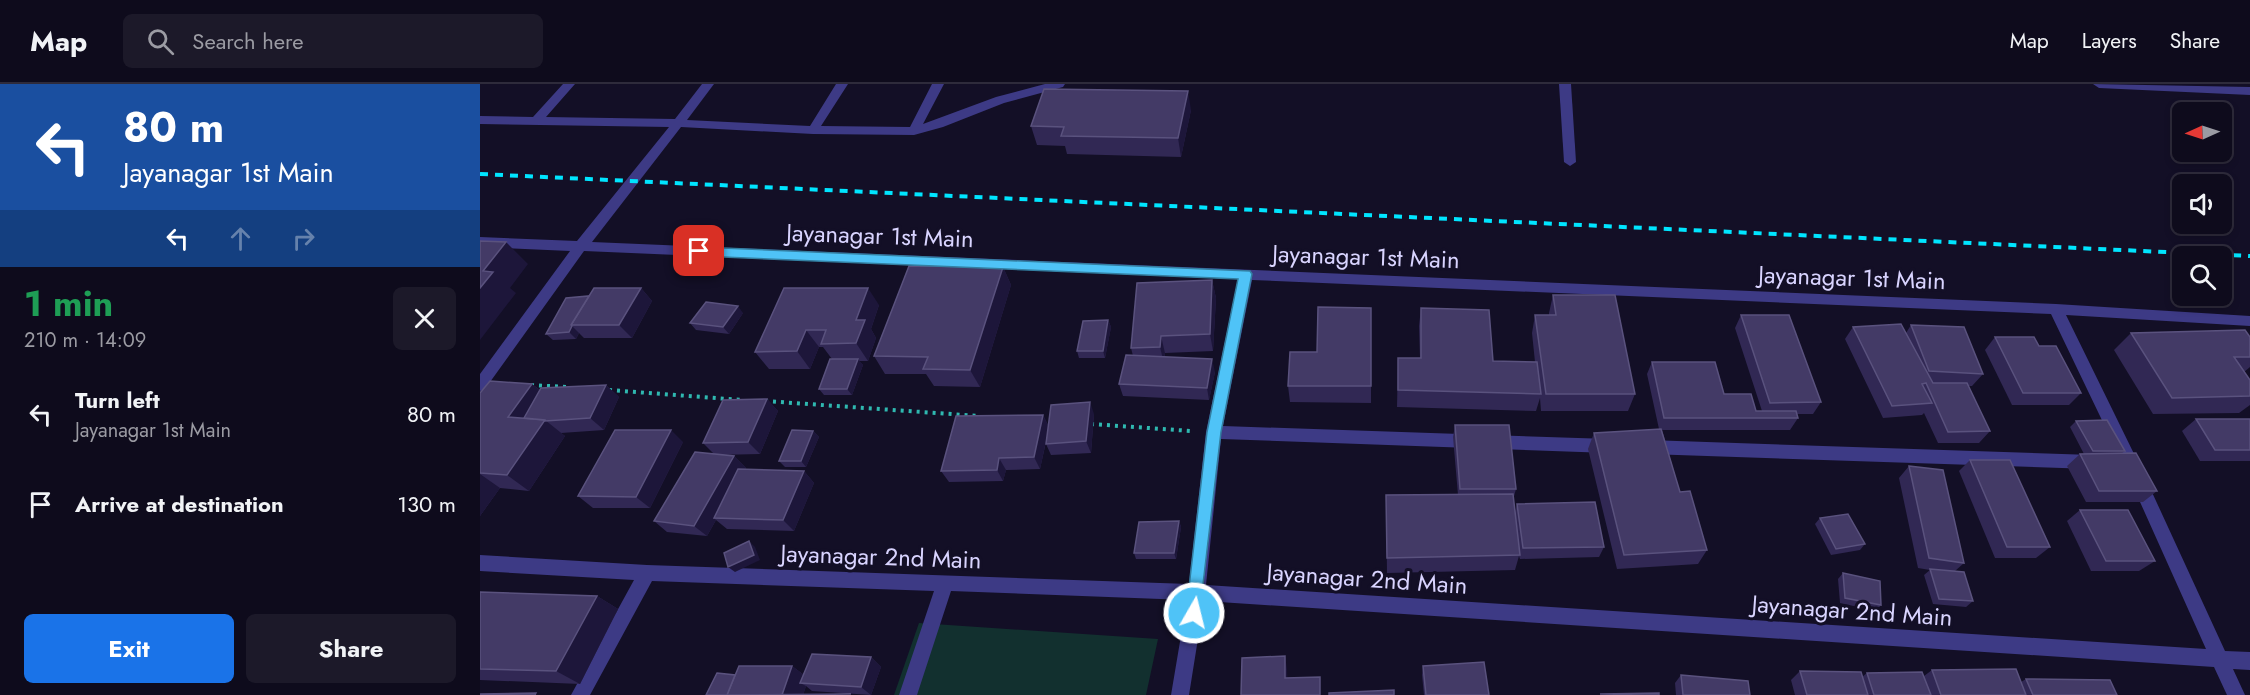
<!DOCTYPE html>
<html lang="en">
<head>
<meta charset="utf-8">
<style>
  :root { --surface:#0e0b1c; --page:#1c1929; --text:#f1f3f6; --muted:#9b9ba3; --line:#2e2b3b; --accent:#1a73e8 }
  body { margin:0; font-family:Jost,sans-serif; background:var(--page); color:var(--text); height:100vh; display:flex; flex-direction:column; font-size:22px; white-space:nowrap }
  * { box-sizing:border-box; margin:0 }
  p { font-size:20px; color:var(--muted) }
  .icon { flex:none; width:33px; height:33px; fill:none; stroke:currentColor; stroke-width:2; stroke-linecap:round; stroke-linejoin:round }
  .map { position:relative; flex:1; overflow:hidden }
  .side { display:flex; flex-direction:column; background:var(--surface); width:480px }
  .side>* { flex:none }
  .top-card { background:#1a4fa0; color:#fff; overflow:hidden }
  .needle { width:39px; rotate:267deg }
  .buttons { position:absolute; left:1692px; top:18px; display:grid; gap:12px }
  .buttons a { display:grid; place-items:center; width:60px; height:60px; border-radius:9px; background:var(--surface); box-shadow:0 3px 9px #0003,0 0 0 2px var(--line); font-size:30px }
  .pin { position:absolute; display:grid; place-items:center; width:51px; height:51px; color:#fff; margin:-26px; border-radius:12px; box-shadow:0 3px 9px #0006 }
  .me { position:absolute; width:66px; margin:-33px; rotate:8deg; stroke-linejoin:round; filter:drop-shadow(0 0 4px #0008) }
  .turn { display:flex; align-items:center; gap:21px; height:126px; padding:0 24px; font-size:27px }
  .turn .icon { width:78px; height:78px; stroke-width:2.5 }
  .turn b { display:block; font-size:42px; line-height:51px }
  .lanes { display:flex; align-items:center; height:57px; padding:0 24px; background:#0003; justify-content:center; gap:30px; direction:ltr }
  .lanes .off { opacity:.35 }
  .round { display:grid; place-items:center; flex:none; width:63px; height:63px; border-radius:9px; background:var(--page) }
  .overview { display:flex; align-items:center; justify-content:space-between; height:102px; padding:0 24px }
  h1 { font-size:36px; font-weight:700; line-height:45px; color:#1e9e55 }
  .button { display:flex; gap:12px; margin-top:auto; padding:12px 24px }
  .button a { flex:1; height:69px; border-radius:9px; background:var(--accent); color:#fff; font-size:24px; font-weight:700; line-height:69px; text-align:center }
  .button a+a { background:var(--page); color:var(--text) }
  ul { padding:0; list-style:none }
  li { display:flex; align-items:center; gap:18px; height:90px; padding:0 24px }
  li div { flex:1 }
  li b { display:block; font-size:22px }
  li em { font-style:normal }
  header { display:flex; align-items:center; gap:36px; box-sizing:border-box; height:84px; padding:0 30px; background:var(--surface); border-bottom:2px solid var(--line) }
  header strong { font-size:28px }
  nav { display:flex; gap:33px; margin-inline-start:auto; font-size:21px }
  .search { width:420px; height:54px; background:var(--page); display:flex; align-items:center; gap:15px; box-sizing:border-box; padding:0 21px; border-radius:9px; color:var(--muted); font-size:22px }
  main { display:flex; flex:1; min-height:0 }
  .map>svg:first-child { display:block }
  .green { fill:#12302f }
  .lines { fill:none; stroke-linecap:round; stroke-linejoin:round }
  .path { stroke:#2fb8b0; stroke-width:4; stroke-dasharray:3 5; stroke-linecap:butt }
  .minor { fill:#3d3a85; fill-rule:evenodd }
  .rail { stroke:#00e5ff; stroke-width:4; stroke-dasharray:8 7; stroke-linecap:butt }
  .wall { fill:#312854 }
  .shaded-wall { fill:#1d163a }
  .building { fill:#433a66; stroke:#5a527e; stroke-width:1.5 }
  .route { fill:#4fc3f7; stroke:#337fa1; stroke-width:1.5 }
  .labels { text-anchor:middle; stroke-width:6; stroke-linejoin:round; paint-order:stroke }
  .street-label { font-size:24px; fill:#d9d4ff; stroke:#130f26 }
</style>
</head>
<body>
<header>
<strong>Map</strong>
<div class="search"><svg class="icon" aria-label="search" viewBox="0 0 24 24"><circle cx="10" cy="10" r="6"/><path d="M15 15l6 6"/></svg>Search here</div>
<nav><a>Map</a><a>Layers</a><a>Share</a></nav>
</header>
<main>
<section class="side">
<div class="top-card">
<div class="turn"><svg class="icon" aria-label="left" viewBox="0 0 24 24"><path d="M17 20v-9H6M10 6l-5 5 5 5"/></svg><div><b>80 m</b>Jayanagar 1st Main</div></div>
<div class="lanes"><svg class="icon" aria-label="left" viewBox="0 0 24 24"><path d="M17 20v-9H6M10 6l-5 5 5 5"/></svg><svg class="icon off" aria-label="ahead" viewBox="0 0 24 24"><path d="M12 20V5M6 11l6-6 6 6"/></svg><svg class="icon off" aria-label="right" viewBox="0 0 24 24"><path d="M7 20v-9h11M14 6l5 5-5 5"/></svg></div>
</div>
<div class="overview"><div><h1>1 min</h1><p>210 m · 14:09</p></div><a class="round"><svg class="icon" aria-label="close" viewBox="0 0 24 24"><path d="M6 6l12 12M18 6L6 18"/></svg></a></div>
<ul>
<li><svg class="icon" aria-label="left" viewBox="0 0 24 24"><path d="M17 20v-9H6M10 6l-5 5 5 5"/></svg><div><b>Turn left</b><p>Jayanagar 1st Main</p></div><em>80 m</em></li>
<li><svg class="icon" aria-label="arrive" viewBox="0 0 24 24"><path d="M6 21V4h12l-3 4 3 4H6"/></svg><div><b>Arrive at destination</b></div><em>130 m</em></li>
</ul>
<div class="button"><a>Exit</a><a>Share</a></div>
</section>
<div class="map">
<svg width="1770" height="611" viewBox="0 0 1770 611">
  <rect width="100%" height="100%" fill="#130f26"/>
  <polygon class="green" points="439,539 678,555 666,611 414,611"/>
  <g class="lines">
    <g class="path">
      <polyline points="51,301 86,303"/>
      <polyline points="129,306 262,316"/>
      <polyline points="285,317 499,332"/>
      <polyline points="611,340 711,347"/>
    </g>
    <g class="minor">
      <path d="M 83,0 L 95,0 L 66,33 L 195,35 L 222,0 L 234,0 L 207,36 L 330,42 L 356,0 L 368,0 L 341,42 L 430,43 L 452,0 L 464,0 L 443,40 L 516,13 L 565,0 L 585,0 L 583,3 L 524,19 L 463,43 L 434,51 L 333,50 L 201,43 L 112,158 L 1576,220 L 1770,232 L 1770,242 L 1586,231 L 1659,380 L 1745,567 L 1770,568 L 1770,586 L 1753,585 L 1765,611 L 1747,611 L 1734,583 L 724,517 L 709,611 L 691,611 L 707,516 L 471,507 L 437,611 L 419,611 L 454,507 L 172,497 L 110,611 L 91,611 L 154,496 L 0,487 L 0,471 L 167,481 L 709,500 L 726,348 L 758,195 L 104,167 L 5,305 L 0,307 L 0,290 L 90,167 L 0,163 L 0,153 L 97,157 L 189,43 L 0,40 L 0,32 L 53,33 ZM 772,196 L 1571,230 L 1643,380 L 1726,565 L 726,501 L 741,355 L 1129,369 L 1135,367 L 1137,362 L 1135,357 L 1129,355 L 743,342 Z"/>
      <polygon points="1079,0 1091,0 1096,78 1090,82 1084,78"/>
      <polygon points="1613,0 1770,3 1770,11 1619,4"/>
      <polygon points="1168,356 1612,371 1618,373 1620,378 1618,383 1612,385 1168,370 1162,368 1160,363 1162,358"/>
    </g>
    <polyline class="rail" points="0,90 1770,172"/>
  </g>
  <g class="wall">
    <polygon points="711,26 701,73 587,70 585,62 557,61 551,42"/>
    <polygon points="523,183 531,201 500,303 454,302 446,290 405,290 394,272"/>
    <polygon points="732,196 736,214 733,267 685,269 685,273 735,288 729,316 643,312 639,300 653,272 651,264"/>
    <polygon points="161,204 172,217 152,254 104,254 99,249 96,255 73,256 66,250"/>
    <polygon points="304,204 399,221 391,245 396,254 388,277 379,277 383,281 372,311 344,311 339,305 352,275 343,263 339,263 330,285 289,285 275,268"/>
    <polygon points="1073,211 1155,310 1148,327 1061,327 1060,314 1056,327 917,323 918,274 940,274 939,242 941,224 1013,277 1055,278 1052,249 1055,231 1069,231 1069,229"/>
    <polygon points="891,224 891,319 810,318 808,302 837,268"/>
    <polygon points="263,229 249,250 216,246 210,239"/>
    <polygon points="1261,231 1341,318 1333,330 1317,330 1318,334 1310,346 1182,346 1200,408 1227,466 1218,480 1137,485 1108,365 1114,349 1179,345 1167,290 1172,278 1244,310 1276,327 1282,327 1255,244"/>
    <polygon points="628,236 631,243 625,274 599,274 597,267"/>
    <polygon points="1431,241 1503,290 1492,302 1488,302 1510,347 1499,359 1458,359 1444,329 1442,331 1403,334 1365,255 1373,243 1426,249"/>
    <polygon points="1651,249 1770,253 1770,283 1764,288 1770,296 1770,321 1759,329 1673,330 1634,266"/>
    <polygon points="1515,253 1559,262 1601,309 1589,321 1532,321 1505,266"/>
    <polygon points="52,300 60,306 126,301 139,313 124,346 81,349 85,352 49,407 20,404 0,432 0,309"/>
    <polygon points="287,315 298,327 280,370 237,371 254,372 266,384 265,385 324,387 334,399 314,447 247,445 236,436 227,452 187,448 174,437 234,370 223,359"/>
    <polygon points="614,330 611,369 571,371 566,360 566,358 560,385 526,386 523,397 469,398 461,387 563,331 568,341"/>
    <polygon points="1716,335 1770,335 1770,377 1720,377 1702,347"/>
    <polygon points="1596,337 1645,367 1641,370 1677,407 1663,418 1606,418 1587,382 1600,370 1604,370 1590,343"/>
    <polygon points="975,341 1036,405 1033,416 1035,428 1037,420 1124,463 1119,473 1040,475 1039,472 1035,486 907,489 906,411 978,411 973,353"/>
    <polygon points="333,347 339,353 326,383 305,383 299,377"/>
    <polygon points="203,358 170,424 113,424 98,412"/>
    <polygon points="1490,376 1570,463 1556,474 1515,474 1479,387"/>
    <polygon points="1429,382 1484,479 1475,487 1493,517 1486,523 1453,520 1444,491 1450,486 1438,484 1419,394"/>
    <polygon points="1600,426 1675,477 1659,487 1611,487 1587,437"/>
    <polygon points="1340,434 1385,460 1380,466 1351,471 1335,440"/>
    <polygon points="699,437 701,443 696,475 656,475 654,469"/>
    <polygon points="1363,489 1401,521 1396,527 1360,519 1358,495"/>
    <polygon points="0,508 117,512 138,525 100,600 0,596"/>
    <polygon points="391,573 401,583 391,611 332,607 326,602 323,611 372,611 226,611 255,591 312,582 324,591"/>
    <polygon points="943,582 1009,611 944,611 942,591"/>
    <polygon points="1452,586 1541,598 1546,595 1637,611 1315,611 1311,596 1320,587 1382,593 1387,589 1444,592"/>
    <polygon points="1201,591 1270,611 1196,611 1195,599"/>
  </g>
  <g class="shaded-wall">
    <polygon points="708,7 711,26 701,73 698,54"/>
    <polygon points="26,158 48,180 30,204 36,209 0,256 0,204 3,187"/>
    <polygon points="523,183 531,201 500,303 490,286"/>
    <polygon points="732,196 736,214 733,267 730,250"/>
    <polygon points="161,204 172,217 152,254 139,241"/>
    <polygon points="388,204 399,221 391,245 396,254 388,277 376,259 376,236"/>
    <polygon points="258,222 263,229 249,250 243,243"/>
    <polygon points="628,236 631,243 625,274 623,267"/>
    <polygon points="92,242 99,249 96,255 89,248"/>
    <polygon points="326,246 339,263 330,285 317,267"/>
    <polygon points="681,252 685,269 684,280 680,263"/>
    <polygon points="378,275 383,281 372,311 367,305"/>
    <polygon points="732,275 735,288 729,316 727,304"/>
    <polygon points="52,300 72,316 58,337 28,333"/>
    <polygon points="126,301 139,313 124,346 110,334"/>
    <polygon points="287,315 298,327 280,370 268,358"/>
    <polygon points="610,318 614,330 611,369 606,357"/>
    <polygon points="563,331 569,343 560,385 554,373"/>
    <polygon points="65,336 85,352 49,407 27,391"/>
    <polygon points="191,346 203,358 170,424 156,413"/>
    <polygon points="333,347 339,353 326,383 321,377"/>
    <polygon points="254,372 266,384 237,434 234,434 236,436 227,452 214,442"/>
    <polygon points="519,374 526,386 523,397 517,386"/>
    <polygon points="324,387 334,399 314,447 303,436"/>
    <polygon points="0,390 20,404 0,432"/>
    <polygon points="699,437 701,443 696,475 694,469"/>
    <polygon points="269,457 275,463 280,476 255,488 248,483"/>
    <polygon points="117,512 138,525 100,600 76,587"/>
    <polygon points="805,572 807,585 808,606 805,594"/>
    <polygon points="391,573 401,583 391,611 381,603"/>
    <polygon points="312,582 328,594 320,599 326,602 323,611 302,611"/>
  </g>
  <g class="building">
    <polygon points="564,5 708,7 698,54 581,52 584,43 551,42"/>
    <polygon points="0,157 26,158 3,187 13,188 0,204"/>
    <polygon points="429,182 523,183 490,286 443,285 448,273 394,272"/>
    <polygon points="732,196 730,250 681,252 680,263 651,264 657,199"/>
    <polygon points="114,204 161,204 139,241 91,241"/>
    <polygon points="304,204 388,204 376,236 385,236 376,259 341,260 346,246 326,246 317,267 275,268"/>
    <polygon points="1073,211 1135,211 1155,310 1066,310 1055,231 1076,231"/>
    <polygon points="109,212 91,241 92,242 89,248 66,250 86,214"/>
    <polygon points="226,218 258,222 243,243 210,239"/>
    <polygon points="838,223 891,224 891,302 808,302 810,268 837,268"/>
    <polygon points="941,224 1009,226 1013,277 1057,278 1061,310 918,306 918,274 941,274"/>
    <polygon points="1261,231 1309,231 1341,318 1290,319"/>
    <polygon points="628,236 623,267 597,267 603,237"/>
    <polygon points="1421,240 1453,299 1487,299 1510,347 1468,348 1446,299 1442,300 1452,319 1412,322 1373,243"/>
    <polygon points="1431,241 1484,243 1503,290 1449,287"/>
    <polygon points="1765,246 1770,253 1770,273 1754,273 1770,296 1770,312 1692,314 1651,249"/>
    <polygon points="1515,253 1554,253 1559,262 1576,262 1601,309 1543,309"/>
    <polygon points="646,271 732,275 727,304 639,300"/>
    <polygon points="350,275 378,275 367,305 339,305"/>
    <polygon points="1172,278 1235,278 1244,310 1271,310 1276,327 1316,327 1318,334 1184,334"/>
    <polygon points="10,297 52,300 28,333 65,336 27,391 0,389 0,309"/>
    <polygon points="126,301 110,334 65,337 65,336 44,334 61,304"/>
    <polygon points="287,315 268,358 223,359 243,316"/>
    <polygon points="610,318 606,357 566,360 571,321"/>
    <polygon points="563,331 554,373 519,374 517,386 461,387 476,332"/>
    <polygon points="1716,335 1770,335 1770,366 1735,366"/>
    <polygon points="1627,336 1645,367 1613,367 1596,337"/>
    <polygon points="975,341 1029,341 1036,405 980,405"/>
    <polygon points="1181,345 1200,408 1210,407 1227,466 1144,471 1114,349"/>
    <polygon points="135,346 191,346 156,413 98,412"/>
    <polygon points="312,346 333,347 321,377 299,377"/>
    <polygon points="215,368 254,372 214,442 174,437"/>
    <polygon points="1656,369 1677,407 1619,407 1600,370"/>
    <polygon points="1490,376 1530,376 1570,463 1527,463"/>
    <polygon points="1429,382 1463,386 1484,479 1449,474"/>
    <polygon points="258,385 324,387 303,436 234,434"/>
    <polygon points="1033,410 1040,471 907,474 906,411"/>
    <polygon points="1115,418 1124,463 1043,464 1037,420"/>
    <polygon points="1600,426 1648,426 1675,477 1626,477"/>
    <polygon points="1368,430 1385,460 1356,465 1340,434"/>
    <polygon points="699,437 694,469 654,469 659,438"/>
    <polygon points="269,457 274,471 248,483 244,469"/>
    <polygon points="1450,485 1484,488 1493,517 1459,515"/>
    <polygon points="1363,489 1400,497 1401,521 1365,514"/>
    <polygon points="0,508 117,512 76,587 0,585"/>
    <polygon points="332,570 391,573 381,603 320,599"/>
    <polygon points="805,572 805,594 840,593 840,611 761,611 762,574"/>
    <polygon points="1004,578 1009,611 946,611 943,582"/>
    <polygon points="259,582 312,582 302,611 371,610 247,611"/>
    <polygon points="1536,585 1546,611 1461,611 1452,586"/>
    <polygon points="1320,587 1381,588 1388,611 1327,611"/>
    <polygon points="1442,588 1451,611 1394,611 1387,589"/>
    <polygon points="237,589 255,591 247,611 226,611"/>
    <polygon points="1201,591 1268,597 1270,611 1203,611"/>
    <polygon points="1546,595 1630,596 1637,611 1553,611"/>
    <polygon points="914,606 914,611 849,611 849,609"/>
    <polygon points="56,609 55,611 0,611 0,610"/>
    <polygon points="1179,609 1179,611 1120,610"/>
  </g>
  <polygon class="route" points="219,163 770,187 772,190 741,348 719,534 714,536 708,534 706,529 727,348 758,195 219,172 213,167"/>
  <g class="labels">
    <g class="street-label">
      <text transform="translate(400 152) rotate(2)" y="8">Jayanagar 1st Main</text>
      <text transform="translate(886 173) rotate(2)" y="8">Jayanagar 1st Main</text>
      <text transform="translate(1372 194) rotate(2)" y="8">Jayanagar 1st Main</text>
      <text transform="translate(401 473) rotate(2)" y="8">Jayanagar 2nd Main</text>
      <text transform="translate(887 495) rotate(4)" y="8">Jayanagar 2nd Main</text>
      <text transform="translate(1372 527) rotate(4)" y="8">Jayanagar 2nd Main</text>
    </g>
  </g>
</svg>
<div class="buttons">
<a><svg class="needle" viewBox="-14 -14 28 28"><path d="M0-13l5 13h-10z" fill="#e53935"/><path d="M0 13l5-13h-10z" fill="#9b9ba3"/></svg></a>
<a><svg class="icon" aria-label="sound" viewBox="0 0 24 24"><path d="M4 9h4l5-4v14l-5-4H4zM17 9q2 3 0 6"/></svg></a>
<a><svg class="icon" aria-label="search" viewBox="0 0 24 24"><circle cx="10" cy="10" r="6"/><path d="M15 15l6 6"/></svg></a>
</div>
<div class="pin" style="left:219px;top:167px;background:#d93025"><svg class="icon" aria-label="arrive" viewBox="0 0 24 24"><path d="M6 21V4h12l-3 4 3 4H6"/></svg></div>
<svg class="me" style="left:714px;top:529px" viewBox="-20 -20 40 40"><circle r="17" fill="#4fc3f7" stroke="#fff" stroke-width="3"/><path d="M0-11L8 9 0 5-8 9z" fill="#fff"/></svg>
</div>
</main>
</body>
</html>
